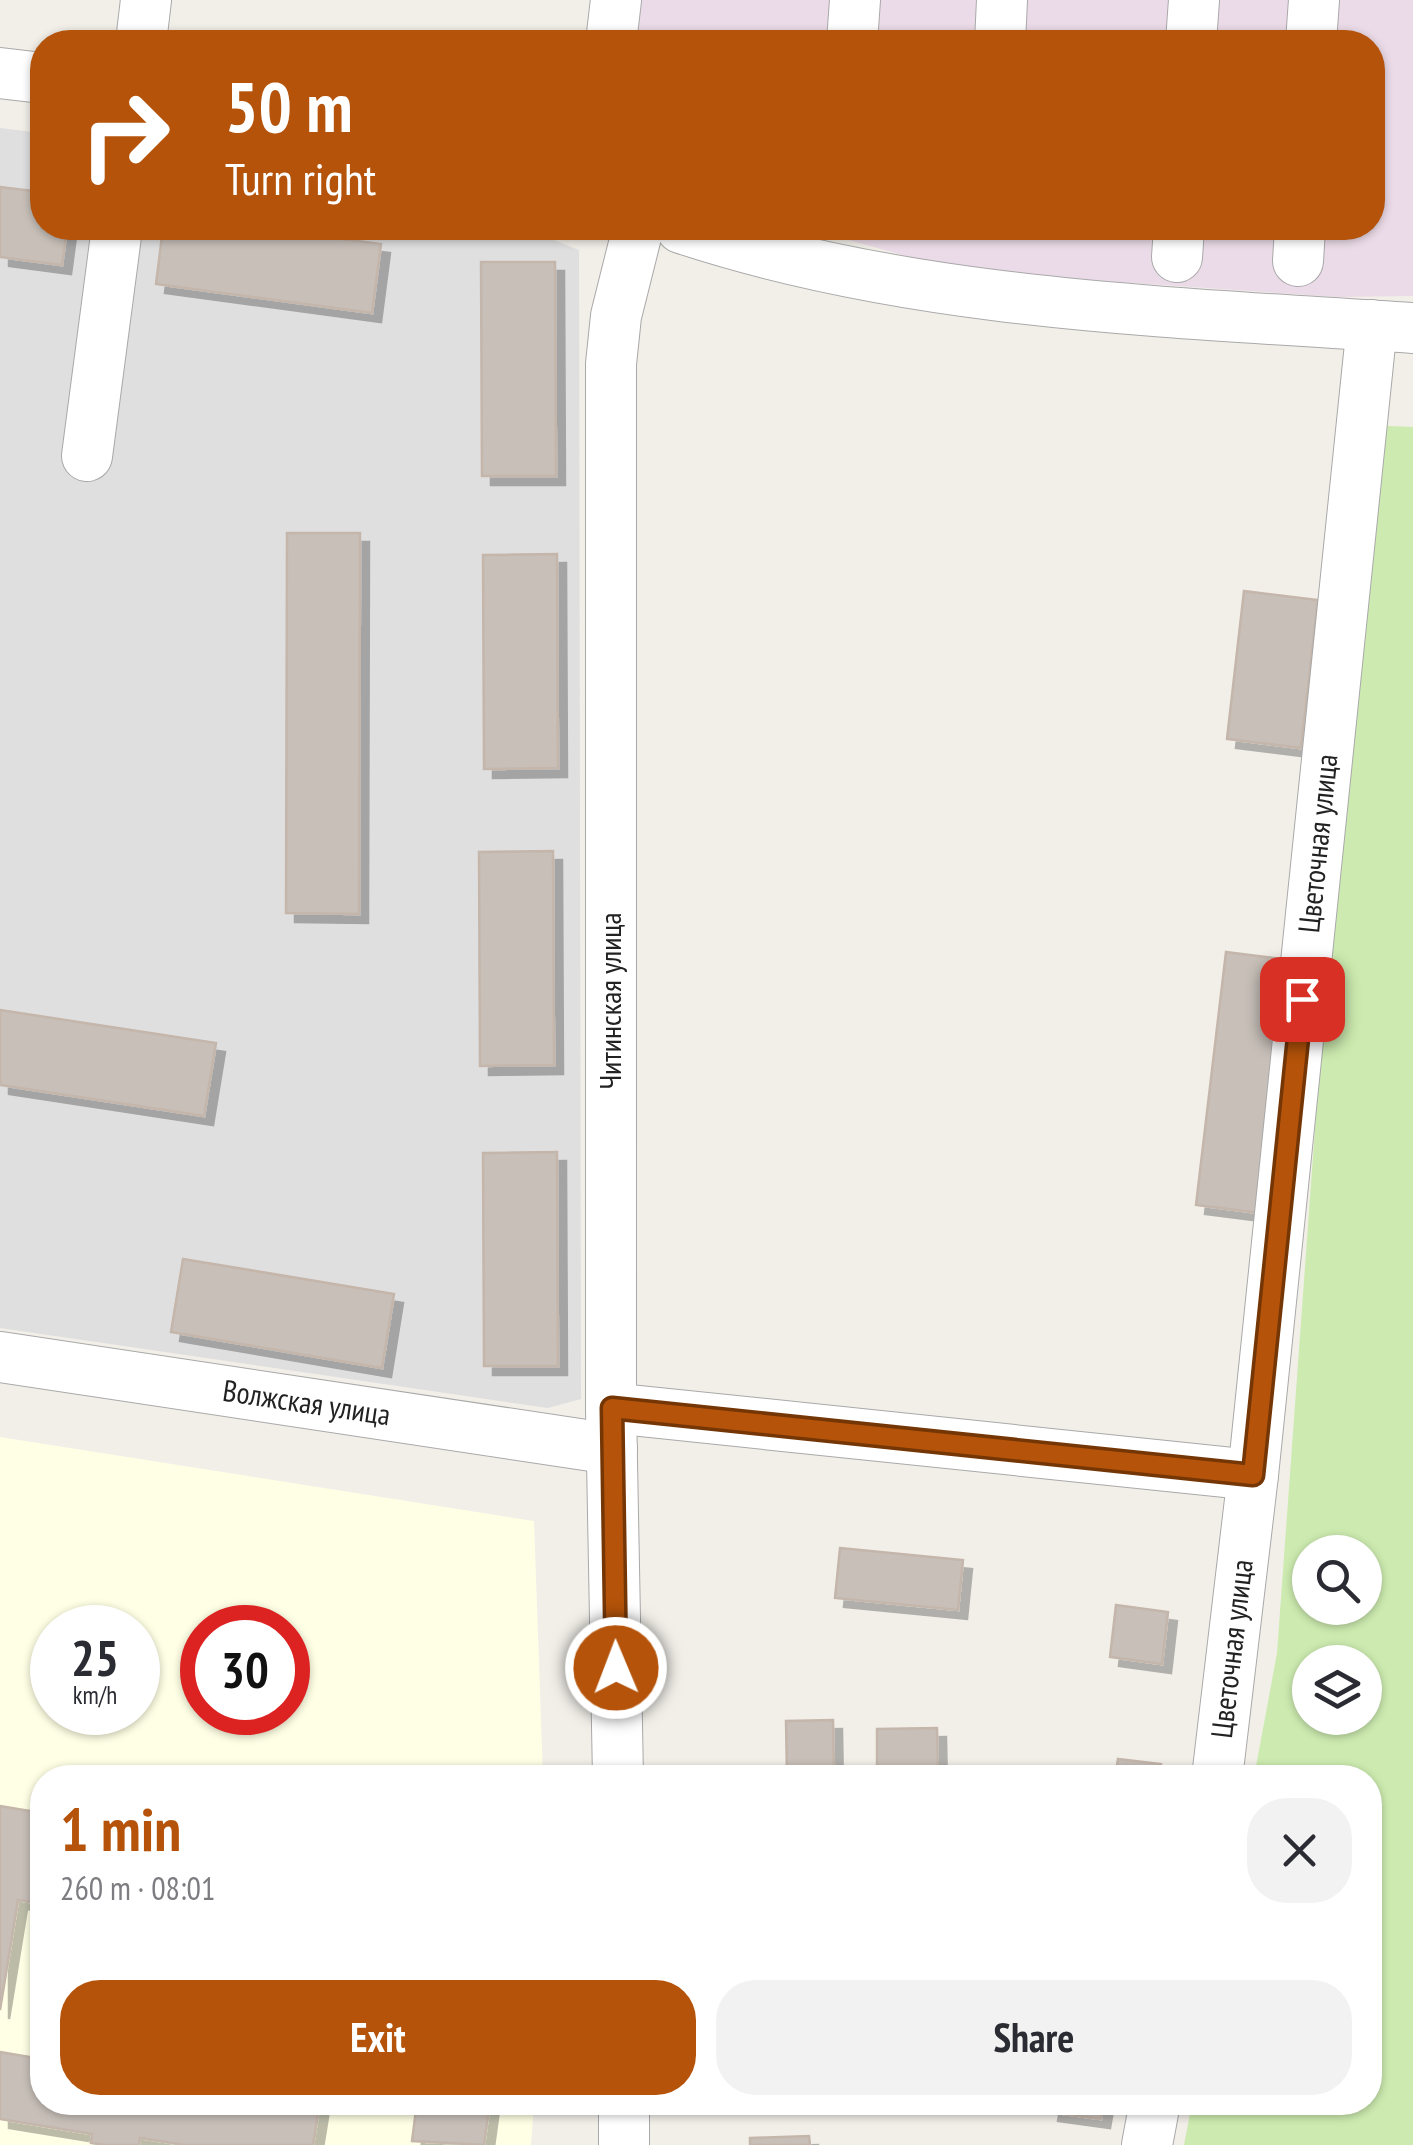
<!DOCTYPE html>
<html lang="en">
<head>
<meta charset="utf-8">
<style>
  :root { --surface:#fff; --page:#f2f2f3; --text:#2b2b33; --muted:#7c7c81; --accent:#b45309 }
  body { margin:0; font-family:"PT Sans Narrow",sans-serif; background:var(--page); color:var(--text); height:100vh; display:flex; flex-direction:column; font-size:38px; white-space:nowrap }
  * { box-sizing:border-box; margin:0 }
  p { font-size:32px; color:var(--muted) }
  .icon { flex:none; width:55px; height:55px; fill:none; stroke:currentColor; stroke-width:2; stroke-linecap:round; stroke-linejoin:round }
  .map { position:relative; flex:1; overflow:hidden }
  .side { position:absolute; left:30px; top:1765px; width:1352px; height:350px; display:flex; flex-direction:column; background:var(--surface); border-radius:40px; box-shadow:0 2px 8px #0004 }
  .side>* { flex:none }
  .banner { position:absolute; left:30px; top:30px; width:1355px; height:210px; border-radius:40px; box-shadow:0 2px 8px #0004; background:#b45309; color:#fff; overflow:hidden }
  .tools { position:absolute; left:1292px; top:1535px; display:grid; gap:20px }
  .tools a { display:grid; place-items:center; width:90px; height:90px; border-radius:50%; background:var(--surface); box-shadow:0 2px 8px #0004; font-size:50px }
  .speed { position:absolute; left:30px; top:1605px; display:flex; gap:20px; font-size:50px; font-weight:700; text-align:center }
  .speed>* { display:grid; place-content:center; width:130px; height:130px; border-radius:50%; background:var(--surface); box-shadow:0 2px 8px #0004; line-height:1 }
  .speed small { font-size:25px; font-weight:400 }
  .speed .limit { border:15px solid #d22; background:#fff; color:#111 }
  .pin { position:absolute; display:grid; place-items:center; width:85px; height:85px; color:#fff; margin:-42px; border-radius:20px; box-shadow:0 5px 15px #0006 }
  .me { position:absolute; width:110px; margin:-55px; rotate:359deg; stroke-linejoin:round; filter:drop-shadow(0 0 8px #0008) }
  .turn { display:flex; align-items:center; gap:35px; height:210px; padding:0 30px; font-size:45px }
  .turn .icon { width:130px; height:130px; stroke-width:2.5 }
  .turn b { display:block; font-size:70px; line-height:85px }
  .round { display:grid; place-items:center; flex:none; width:105px; height:105px; border-radius:40px; background:var(--page) }
  .summary { display:flex; align-items:center; justify-content:space-between; height:170px; padding:0 30px }
  h1 { font-size:60px; font-weight:800; line-height:75px; color:var(--accent) }
  .primary-button { display:flex; gap:20px; margin-top:auto; padding:20px 30px }
  .primary-button a { flex:1; height:115px; border-radius:40px; background:var(--accent); color:#fff; font-size:40px; font-weight:800; line-height:115px; text-align:center }
  .primary-button a+a { background:var(--page); color:var(--text) }
  .map>svg:first-child { display:block }
  .residential { fill:#e0dfdf }
  .industrial { fill:#ebdbe8 }
  .education { fill:#ffffe5; fill-rule:evenodd }
  .grass { fill:#cdebb0; fill-rule:evenodd }
  .building { fill:#c7bfb8; stroke:#c4b6ab; stroke-width:2.5; filter:url(#shadow) }
  .lines { fill:none; stroke-linecap:round; stroke-linejoin:round }
  .minor-casing { stroke:#a9a9a9; stroke-width:52 }
  .minor { stroke:#fff; stroke-width:50 }
  .route-casing { stroke:#753606; stroke-width:25 }
  .route { stroke:#b45309; stroke-width:18 }
  .labels { text-anchor:middle; stroke-width:8; stroke-linejoin:round; paint-order:stroke }
  .street-label { font-size:30px; fill:#222; stroke:#fff }
</style>
</head>
<body>
<div class="map">
<svg width="1413" height="2145" viewBox="0 0 1413 2145">
  <defs>
    <filter id="shadow"><feDropShadow dx="9" dy="9" stdDeviation="0" flood-color="#0004"/></filter>
  </defs>
  <rect width="100%" height="100%" fill="#f2efe9"/>
  <polygon class="residential" points="0,128 42,133 42,228 524,228 579,250 581,1399 548,1408 0,1328"/>
  <polygon class="industrial" points="592,0 1413,0 1413,296 1337,297 959,271 806,228 1372,228 1372,42 590,42"/>
  <path class="education" d="M 0,1437 L 534,1521 L 543,1777 L 42,1778 L 42,2102 L 534,2103 L 531,2145 L 0,2145 ZM 52,1628 L 138,1628 L 138,1712 L 52,1712 ZM 202,1628 L 288,1628 L 288,1712 L 202,1712 Z"/>
  <path class="grass" d="M 1366,425 L 1413,427 L 1413,2145 L 1184,2145 L 1192,2103 L 1370,2102 L 1370,1778 L 1254,1777 L 1277,1653 ZM 1310,1552 L 1365,1552 L 1365,1608 L 1310,1608 ZM 1310,1662 L 1365,1662 L 1365,1718 L 1310,1718 Z"/>
  <g class="building">
    <polygon points="0,187 42,192 42,228 67,228 62,265 0,257"/>
    <polygon points="163,228 258,228 381,244 372,313 156,284"/>
    <polygon points="481,262 555,262 556,476 482,476"/>
    <polygon points="287,533 360,533 359,914 286,913"/>
    <polygon points="557,554 558,768 484,769 483,555"/>
    <polygon points="1244,591 1318,600 1301,748 1227,739"/>
    <polygon points="553,851 554,1065 480,1066 479,852"/>
    <polygon points="1226,952 1291,960 1260,1213 1196,1205"/>
    <polygon points="0,1010 216,1043 204,1116 0,1085"/>
    <polygon points="557,1152 558,1366 484,1366 483,1153"/>
    <polygon points="183,1259 394,1294 382,1368 171,1332"/>
    <polygon points="840,1548 963,1560 958,1610 835,1598"/>
    <polygon points="1116,1605 1168,1612 1162,1664 1110,1657"/>
    <polygon points="833,1720 834,1776 787,1777 786,1721"/>
    <polygon points="937,1728 938,1778 877,1778 877,1729"/>
    <polygon points="1118,1759 1161,1764 1159,1778 1115,1778"/>
    <polygon points="0,1806 42,1813 42,1904 18,1900 0,2010"/>
    <polygon points="0,2052 42,2059 42,2102 320,2102 313,2145 184,2145 140,2138 139,2145 105,2145 91,2143 92,2134 0,2119"/>
    <polygon points="417,2102 490,2102 484,2145 412,2141"/>
    <polygon points="1051,2102 1104,2102 1101,2119 1049,2112"/>
    <polygon points="809,2136 810,2145 750,2145 750,2138"/>
  </g>
  <g class="lines">
    <defs>
      <g id="minor">
        <polyline points="141,42 146,0"/>
        <polyline points="611,42 616,0"/>
        <polyline points="852,42 855,0"/>
        <polyline points="1000,42 1002,0"/>
        <polyline points="1191,42 1194,0"/>
        <polyline points="1311,42 1314,0"/>
        <polyline points="0,73 42,78"/>
        <path d="M 681,228 C 913,305 1171,312 1413,328"/>
        <polyline points="1177,257 1179,228"/>
        <polyline points="1298,261 1300,228"/>
        <polyline points="87,456 117,228"/>
        <path id="s1" d="M 0,1357 L 612,1449"/>
        <polyline points="611,1408 1253,1475"/>
        <polyline points="618,1778 611,1408 611,364 616,316 638,228"/>
        <path id="s2" d="M 1217,1778 L 1253,1475 L 1372,325"/>
        <polyline points="624,2102 624,2145"/>
        <polyline points="1147,2145 1155,2102"/>
      </g>
    </defs>
    <use href="#minor" class="minor-casing"/>
    <use href="#minor" class="minor"/>
  </g>
  <g class="lines">
    <defs>
      <polyline id="route" points="616,1668 612,1408 1253,1475 1302,999"/>
    </defs>
    <use href="#route" class="route-casing"/>
    <use href="#route" class="route"/>
  </g>
  <g class="labels">
    <g class="street-label">
      <text dy="10" stroke="none"><textPath href="#s2" startOffset="940">Цветочная улица</textPath></text>
      <text transform="translate(611 1001) rotate(-90)" y="10">Читинская улица</text>
      <text dy="10" stroke="none"><textPath href="#s1" startOffset="310">Волжская улица</textPath></text>
      <text dy="10" stroke="none"><textPath href="#s2" startOffset="130">Цветочная улица</textPath></text>
    </g>
  </g>
</svg>
<div class="tools">
<a><svg class="icon" aria-label="search" viewBox="0 0 24 24"><circle cx="10" cy="10" r="6"/><path d="M15 15l6 6"/></svg></a>
<a><svg class="icon" aria-label="layers" viewBox="0 0 24 24"><path d="M12 4l9 5-9 5-9-5zM3 14l9 5 9-5"/></svg></a>
</div>
<div class="speed"><div>25<small>km/h</small></div><div class="limit">30</div></div>
<div class="pin" style="left:1302px;top:999px;background:#d93025"><svg class="icon" aria-label="arrive" viewBox="0 0 24 24"><path d="M6 21V4h12l-3 4 3 4H6"/></svg></div>
<svg class="me" style="left:616px;top:1668px" viewBox="-20 -20 40 40"><circle r="17" fill="#b45309" stroke="#fff" stroke-width="3"/><path d="M0-11L8 9 0 5-8 9z" fill="#fff"/></svg>
<div class="banner">
<div class="turn"><svg class="icon" aria-label="right" viewBox="0 0 24 24"><path d="M7 20v-9h11M14 6l5 5-5 5"/></svg><div><b>50 m</b>Turn right</div></div>
</div>
<section class="side">
<div class="summary"><div><h1>1 min</h1><p>260 m · 08:01</p></div><a class="round"><svg class="icon" aria-label="close" viewBox="0 0 24 24"><path d="M6 6l12 12M18 6L6 18"/></svg></a></div>
<div class="primary-button"><a>Exit</a><a>Share</a></div>
</section>
</div>
</body>
</html>
